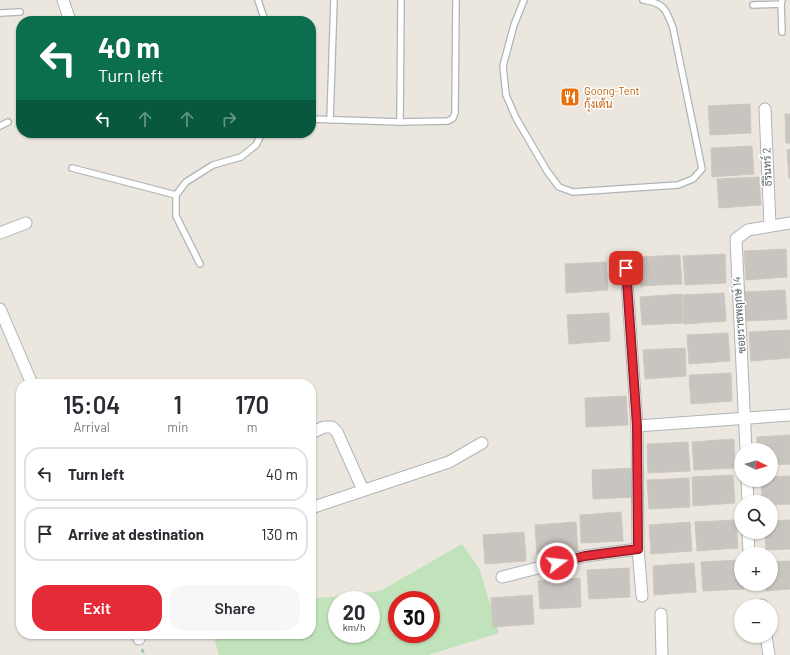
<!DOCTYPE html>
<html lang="en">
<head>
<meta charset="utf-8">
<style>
  :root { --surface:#fff; --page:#f7f7f7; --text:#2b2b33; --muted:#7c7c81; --line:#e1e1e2; --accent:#e62b38 }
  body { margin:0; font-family:Barlow,Sarabun,sans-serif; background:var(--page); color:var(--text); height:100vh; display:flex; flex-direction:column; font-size:15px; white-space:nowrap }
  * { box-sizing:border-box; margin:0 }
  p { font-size:13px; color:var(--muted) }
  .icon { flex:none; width:22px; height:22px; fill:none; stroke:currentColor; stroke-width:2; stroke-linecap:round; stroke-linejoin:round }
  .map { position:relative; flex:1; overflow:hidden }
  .sheet { position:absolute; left:16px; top:379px; width:300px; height:260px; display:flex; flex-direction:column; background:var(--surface); border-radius:16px; box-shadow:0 1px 3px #0004 }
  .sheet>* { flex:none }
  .top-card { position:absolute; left:16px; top:16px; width:300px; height:122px; border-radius:16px; box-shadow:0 1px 3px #0004; background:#0b6e4f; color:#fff; overflow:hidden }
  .needle { width:26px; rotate:95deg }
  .tools { position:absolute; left:734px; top:443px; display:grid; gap:8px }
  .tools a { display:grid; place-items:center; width:44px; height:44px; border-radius:50%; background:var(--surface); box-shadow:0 1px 3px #0004; font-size:20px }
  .speed { position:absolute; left:328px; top:591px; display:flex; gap:8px; font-size:20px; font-weight:700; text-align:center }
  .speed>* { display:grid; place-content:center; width:52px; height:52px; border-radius:50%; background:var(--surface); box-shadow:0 1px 3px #0004; line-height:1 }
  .speed small { font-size:10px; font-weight:400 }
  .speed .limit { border:6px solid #d22; background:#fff; color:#111 }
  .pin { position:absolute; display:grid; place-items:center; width:34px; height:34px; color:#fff; margin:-17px; border-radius:8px; box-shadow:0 2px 6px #0006 }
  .me { position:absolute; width:44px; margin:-22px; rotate:75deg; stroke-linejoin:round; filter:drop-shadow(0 0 3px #0008) }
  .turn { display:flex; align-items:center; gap:14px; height:84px; padding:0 16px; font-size:18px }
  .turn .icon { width:52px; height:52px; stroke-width:2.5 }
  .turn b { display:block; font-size:28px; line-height:34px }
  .lanes { display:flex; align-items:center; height:38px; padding:0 16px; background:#0003; justify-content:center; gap:20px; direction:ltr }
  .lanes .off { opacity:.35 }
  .eta { display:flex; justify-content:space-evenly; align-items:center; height:68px; text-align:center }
  .eta b { font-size:24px; font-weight:600; line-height:28px }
  .primary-button { display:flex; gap:8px; margin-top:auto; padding:8px 16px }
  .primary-button a { flex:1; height:46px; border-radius:16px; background:var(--accent); color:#fff; font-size:16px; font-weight:600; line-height:46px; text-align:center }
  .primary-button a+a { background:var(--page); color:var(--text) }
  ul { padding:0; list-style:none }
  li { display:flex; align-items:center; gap:12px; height:54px; margin:0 8px 6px; padding:0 8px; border:2px solid var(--line); border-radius:16px }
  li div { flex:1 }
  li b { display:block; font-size:15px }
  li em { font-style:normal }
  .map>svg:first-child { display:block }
  .green { fill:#c1e3bb; fill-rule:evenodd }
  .building { fill:#c8c4bf; stroke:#d0c7be }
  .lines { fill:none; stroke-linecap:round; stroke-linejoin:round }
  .lane-casing { stroke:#b0b4b7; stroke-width:8 }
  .street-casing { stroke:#b0b4b7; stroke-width:13 }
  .path { stroke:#96c79d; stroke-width:2.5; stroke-dasharray:4 2; stroke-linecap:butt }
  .lane { stroke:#fff; stroke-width:5.5 }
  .street { stroke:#fff; stroke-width:11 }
  .route-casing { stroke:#961c24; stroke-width:10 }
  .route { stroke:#e62b38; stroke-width:7 }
  .labels { text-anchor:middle; stroke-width:3; stroke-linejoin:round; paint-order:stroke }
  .food-label { font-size:11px; fill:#c56008; stroke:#fff; text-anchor:start }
  .street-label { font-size:11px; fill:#585d60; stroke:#fff }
</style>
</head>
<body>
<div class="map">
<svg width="790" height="655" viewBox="0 0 790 655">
  <rect width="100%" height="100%" fill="#ebe7df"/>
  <path class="green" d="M 462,544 L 479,568 L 499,633 L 428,655 L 219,655 L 213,634 L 311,634 L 311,599 L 380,591 ZM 337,600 L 371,600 L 371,634 L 337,634 ZM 397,600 L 431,600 L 431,634 L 397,634 Z"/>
  <g class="building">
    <polygon points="750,104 751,133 710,135 708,106"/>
    <polygon points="785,114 790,114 790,143 786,143"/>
    <polygon points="752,146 754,174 712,177 711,148"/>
    <polygon points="790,149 790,178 789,178 787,150"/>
    <polygon points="759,177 761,205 719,208 717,179"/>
    <polygon points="786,249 787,277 746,280 744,251"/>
    <polygon points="725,254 726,283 685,285 683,256"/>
    <polygon points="680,255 682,284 640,286 639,257"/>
    <polygon points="606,262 608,290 566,293 565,264"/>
    <polygon points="785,290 787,319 746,321 744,292"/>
    <polygon points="724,293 726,321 684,324 683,295"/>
    <polygon points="682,294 683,323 642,325 640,297"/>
    <polygon points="609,313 610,341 569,344 567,315"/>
    <polygon points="790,330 790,358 751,361 749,332"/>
    <polygon points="728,333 730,361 689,364 687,335"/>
    <polygon points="685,348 686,376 645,379 643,350"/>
    <polygon points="731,373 732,401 691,404 689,375"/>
    <polygon points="626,396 628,425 586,427 585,398"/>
    <polygon points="790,435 790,464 771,465 771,450 757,450 757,437"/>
    <polygon points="734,439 735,468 694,470 692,442"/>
    <polygon points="688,442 690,471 648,473 647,444"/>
    <polygon points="633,468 635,497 593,499 592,470"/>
    <polygon points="733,475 735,503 693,506 692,477"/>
    <polygon points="790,476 790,504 771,505 771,502 762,502 761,480 771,480 771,477"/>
    <polygon points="689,478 690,507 649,509 647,480"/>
    <polygon points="621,512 623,541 581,543 580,515"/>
    <polygon points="736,520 738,548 697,551 695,522"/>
    <polygon points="790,520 790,549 766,550 765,532 771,532 771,521"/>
    <polygon points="576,522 578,551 537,554 535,525"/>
    <polygon points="690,522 692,551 651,554 649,525"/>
    <polygon points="524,532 526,561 485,564 483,535"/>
    <polygon points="741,560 741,584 744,584 744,589 703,591 701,562"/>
    <polygon points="790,561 790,589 766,591 766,584 771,584 771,562"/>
    <polygon points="694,563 696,592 654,595 653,566"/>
    <polygon points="629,568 630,597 589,599 587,570"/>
    <polygon points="580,578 581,607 540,609 538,581"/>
    <polygon points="532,595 534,624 493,627 491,598"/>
  </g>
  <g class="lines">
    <defs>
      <g id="lane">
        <polyline points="258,0 265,21"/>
        <path d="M 524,0 L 514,25 L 503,66 L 506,95 L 516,118 L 547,171 L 559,187 L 573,192 L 678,185 L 693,179 L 702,169 L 673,28 C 666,9 664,3 643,0"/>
        <polyline points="781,4 782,32"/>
        <polyline points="753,5 781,4 782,0"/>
        <polyline points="0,13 20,12"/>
        <polyline points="311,119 400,122 448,121 453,118 455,113 456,0"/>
        <polyline points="330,120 334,0"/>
        <polyline points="400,122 401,0"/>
        <polyline points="0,126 8,122"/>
        <polyline points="72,168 176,195"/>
        <polyline points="200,264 176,216 176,195 186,182 213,165 241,157 256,145 262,133"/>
      </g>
      <g id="street">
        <polyline points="63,0 70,21"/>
        <polyline points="765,109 770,225"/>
        <polyline points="0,233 26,223"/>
        <polyline points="626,268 637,426 638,549 642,596"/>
        <polyline points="0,309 32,384"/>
        <polyline points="637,426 790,415"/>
        <polyline points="311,433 324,427 332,427 337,432 363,490"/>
        <polyline points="746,450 736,239 748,230 790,223"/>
        <polyline points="747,480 748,502"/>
        <polyline points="311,508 449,462 482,443"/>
        <polyline points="748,532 749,554"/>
        <polyline points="502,577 585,556 638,549"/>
        <polyline points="762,605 762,606"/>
        <polyline points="661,614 662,655"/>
        <polyline points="137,634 139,639"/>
        <polyline points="766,636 769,655"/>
      </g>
    </defs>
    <use href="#lane" class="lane-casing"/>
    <use href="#street" class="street-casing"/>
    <polyline class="path" points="142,649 144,655"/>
    <use href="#lane" class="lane"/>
    <use href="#street" class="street"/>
  </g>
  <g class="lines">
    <defs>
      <polyline id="route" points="557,563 585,556 638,549 637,426 626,268"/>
    </defs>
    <use href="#route" class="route-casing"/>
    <use href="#route" class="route"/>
  </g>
  <defs>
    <symbol id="restaurant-square" viewBox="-11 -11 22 22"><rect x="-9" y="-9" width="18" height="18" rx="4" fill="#e8710a" stroke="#fff"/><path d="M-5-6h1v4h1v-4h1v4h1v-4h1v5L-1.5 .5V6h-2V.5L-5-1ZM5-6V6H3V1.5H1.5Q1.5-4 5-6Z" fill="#fff"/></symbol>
  </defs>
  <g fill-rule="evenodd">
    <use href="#restaurant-square" x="559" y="86" width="22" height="22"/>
  </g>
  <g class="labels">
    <g class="food-label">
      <text x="584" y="95">Goong-Tent<tspan x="584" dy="13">กุ้งเต้น</tspan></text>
    </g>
    <g class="street-label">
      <text transform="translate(767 167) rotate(-92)" y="4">ธีรินทร์ 2</text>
      <text transform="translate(739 315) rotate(-94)" y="4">ซอยราชพฤกษ์ 14</text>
    </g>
  </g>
</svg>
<div class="tools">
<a><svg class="needle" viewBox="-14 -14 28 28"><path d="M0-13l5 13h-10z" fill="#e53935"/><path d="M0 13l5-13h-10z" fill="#7c7c81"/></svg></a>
<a><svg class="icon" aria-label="search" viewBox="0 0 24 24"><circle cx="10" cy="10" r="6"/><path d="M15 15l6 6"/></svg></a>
<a>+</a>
<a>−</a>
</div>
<div class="speed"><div>20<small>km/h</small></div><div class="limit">30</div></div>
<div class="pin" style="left:626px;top:268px;background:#d93025"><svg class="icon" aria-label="arrive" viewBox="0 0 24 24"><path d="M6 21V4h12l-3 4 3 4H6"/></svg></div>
<svg class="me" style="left:557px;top:563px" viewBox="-20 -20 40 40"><circle r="17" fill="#e62b38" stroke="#fff" stroke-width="3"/><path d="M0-11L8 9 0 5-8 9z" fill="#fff"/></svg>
<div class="top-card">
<div class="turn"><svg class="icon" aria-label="left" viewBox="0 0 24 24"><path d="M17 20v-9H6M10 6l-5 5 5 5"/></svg><div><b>40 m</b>Turn left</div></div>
<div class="lanes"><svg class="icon" aria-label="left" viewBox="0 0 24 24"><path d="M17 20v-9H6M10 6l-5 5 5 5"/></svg><svg class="icon off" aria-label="ahead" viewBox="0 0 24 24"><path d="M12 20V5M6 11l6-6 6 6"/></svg><svg class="icon off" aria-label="ahead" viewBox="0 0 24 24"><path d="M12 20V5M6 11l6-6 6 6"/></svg><svg class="icon off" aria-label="right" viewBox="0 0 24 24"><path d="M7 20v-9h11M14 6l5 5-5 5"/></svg></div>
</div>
<section class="sheet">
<div class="eta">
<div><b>15:04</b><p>Arrival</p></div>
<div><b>1</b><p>min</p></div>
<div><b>170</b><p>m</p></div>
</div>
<ul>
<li><svg class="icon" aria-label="left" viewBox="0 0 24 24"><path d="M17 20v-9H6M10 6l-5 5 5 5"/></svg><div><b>Turn left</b></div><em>40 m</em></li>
<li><svg class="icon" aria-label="arrive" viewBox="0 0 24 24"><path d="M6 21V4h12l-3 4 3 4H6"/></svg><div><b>Arrive at destination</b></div><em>130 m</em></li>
</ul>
<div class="primary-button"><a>Exit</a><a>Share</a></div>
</section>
</div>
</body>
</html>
